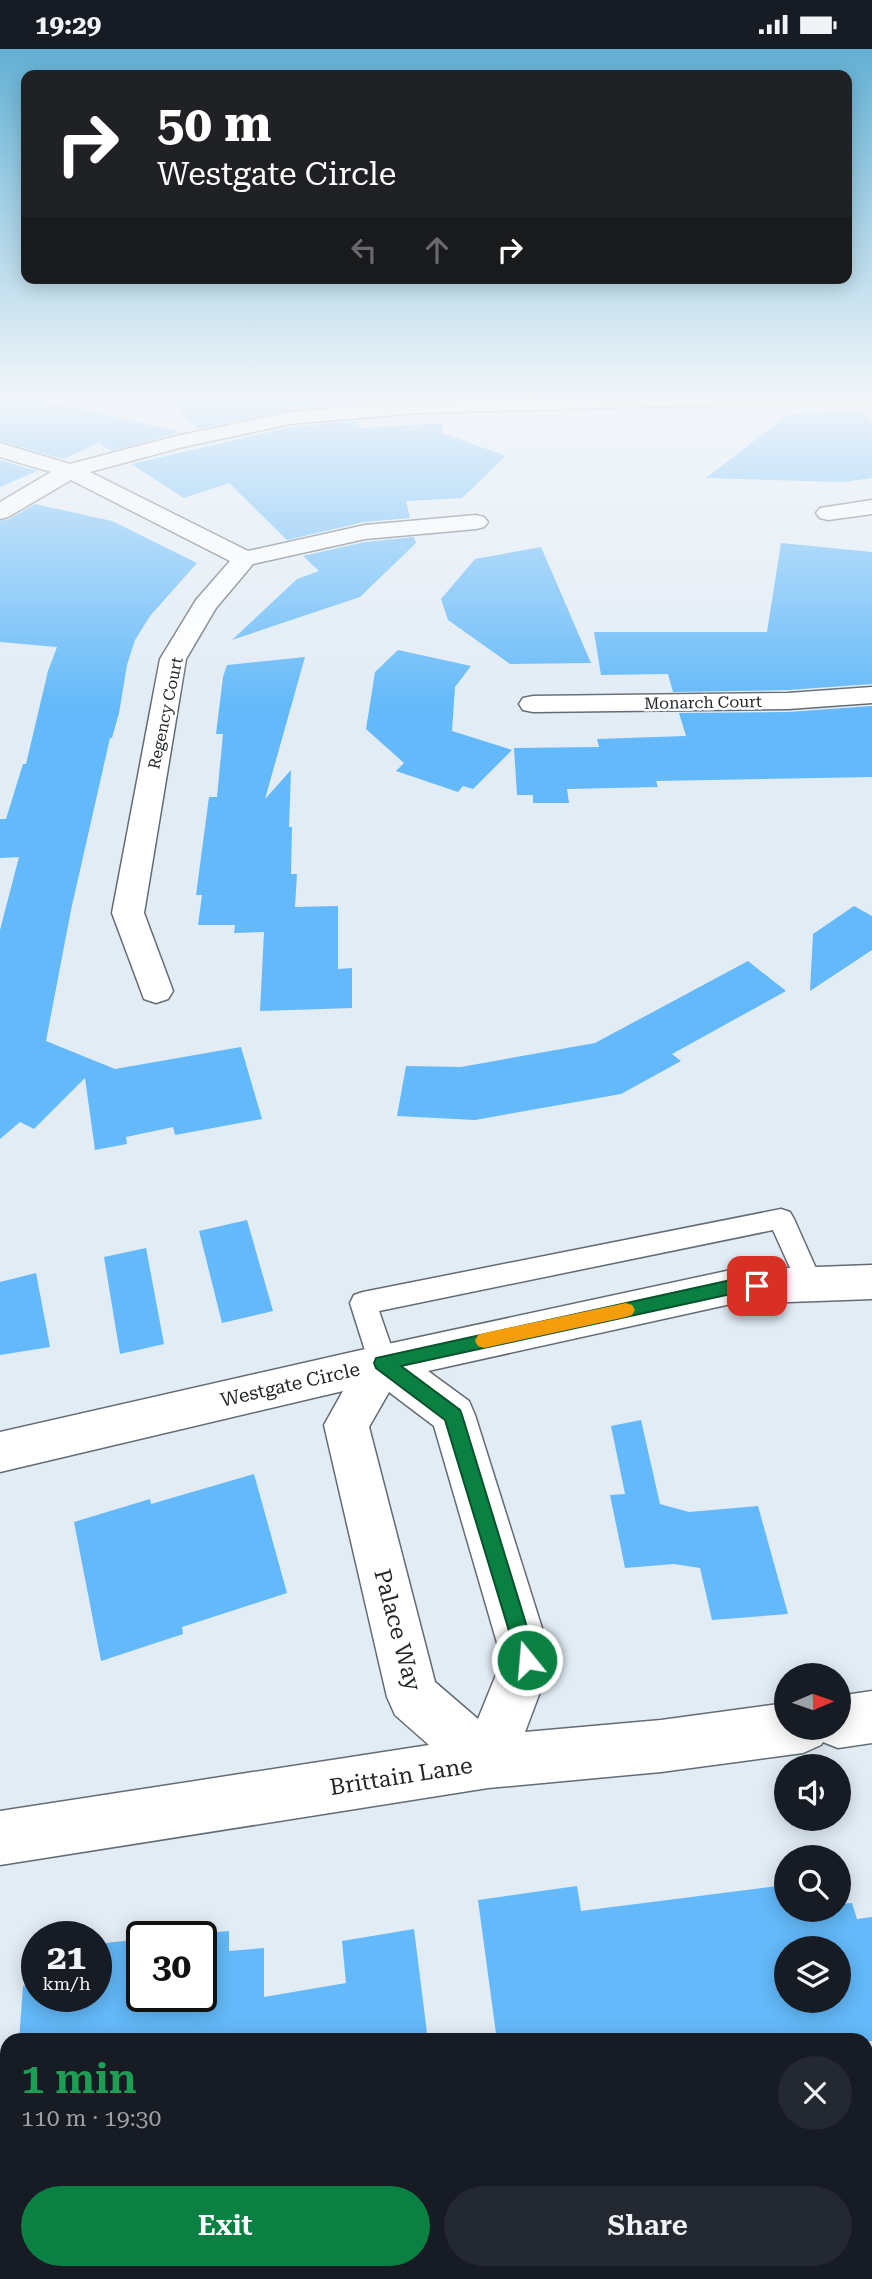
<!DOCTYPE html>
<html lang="en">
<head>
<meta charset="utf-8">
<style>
  :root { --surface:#171b24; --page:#242831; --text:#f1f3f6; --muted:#9ea1a6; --accent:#0b8043 }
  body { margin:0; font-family:"Roboto Serif",serif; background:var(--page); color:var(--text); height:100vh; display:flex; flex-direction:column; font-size:26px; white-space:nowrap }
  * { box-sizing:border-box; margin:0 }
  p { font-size:23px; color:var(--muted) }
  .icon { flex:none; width:38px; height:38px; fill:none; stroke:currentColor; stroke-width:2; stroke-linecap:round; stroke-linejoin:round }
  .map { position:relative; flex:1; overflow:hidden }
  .details { position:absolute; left:0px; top:1984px; width:873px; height:247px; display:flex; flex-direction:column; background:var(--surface); border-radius:21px 21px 0 0; box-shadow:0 4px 18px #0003 }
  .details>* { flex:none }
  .top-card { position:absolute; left:21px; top:21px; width:831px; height:214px; border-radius:14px; box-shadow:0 4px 18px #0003; background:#202124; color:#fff; overflow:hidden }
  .needle { width:46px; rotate:88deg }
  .tools { position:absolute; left:774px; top:1614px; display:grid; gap:14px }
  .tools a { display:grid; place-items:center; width:77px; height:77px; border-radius:50%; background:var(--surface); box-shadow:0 4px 18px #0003; font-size:35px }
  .speed { position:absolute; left:21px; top:1872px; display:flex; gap:14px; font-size:35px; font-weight:700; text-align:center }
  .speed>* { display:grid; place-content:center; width:91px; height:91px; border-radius:50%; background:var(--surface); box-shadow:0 4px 18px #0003; line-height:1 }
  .speed small { font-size:18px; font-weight:400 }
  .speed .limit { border:4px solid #111; border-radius:10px; background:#fff; color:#111 }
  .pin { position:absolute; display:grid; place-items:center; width:60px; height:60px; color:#fff; margin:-30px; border-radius:14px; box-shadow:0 4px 10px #0006 }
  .me { position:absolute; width:77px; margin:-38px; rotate:343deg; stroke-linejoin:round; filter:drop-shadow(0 0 5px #0008) }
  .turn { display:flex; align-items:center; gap:24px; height:147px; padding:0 21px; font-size:32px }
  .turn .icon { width:91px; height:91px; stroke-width:2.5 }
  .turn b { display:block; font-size:49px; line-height:60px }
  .lanes { display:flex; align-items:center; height:66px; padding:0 21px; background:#0003; justify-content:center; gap:35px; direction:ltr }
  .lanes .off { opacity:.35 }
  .round { display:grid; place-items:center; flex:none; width:74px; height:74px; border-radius:37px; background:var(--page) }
  .headline { display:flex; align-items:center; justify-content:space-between; height:119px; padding:0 21px }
  h1 { font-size:42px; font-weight:600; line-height:52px; color:#1e9e55 }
  .primary-button { display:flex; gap:14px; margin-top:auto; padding:14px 21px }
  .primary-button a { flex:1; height:80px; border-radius:42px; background:var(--accent); color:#fff; font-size:28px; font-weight:600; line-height:80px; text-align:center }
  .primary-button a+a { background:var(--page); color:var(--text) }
  .status { display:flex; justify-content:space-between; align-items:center; height:49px; padding:0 35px; background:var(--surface); direction:ltr }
  .status svg { height:19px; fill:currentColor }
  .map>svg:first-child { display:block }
  .building { fill:#63b9f9; fill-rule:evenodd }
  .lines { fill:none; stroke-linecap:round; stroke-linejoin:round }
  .service-casing { stroke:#636c74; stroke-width:3 }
  .minor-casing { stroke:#636c74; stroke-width:3 }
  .service { fill:#fff; fill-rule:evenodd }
  .minor { fill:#fff; fill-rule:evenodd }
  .route { fill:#0b8043; stroke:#07532c; stroke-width:2 }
  .slow { fill:#f59e0b }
  .labels { text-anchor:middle; stroke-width:5; stroke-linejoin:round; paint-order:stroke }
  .far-street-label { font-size:16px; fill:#23272a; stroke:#fff }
  .street-label { font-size:19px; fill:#23272a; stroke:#fff }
  .near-street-label { font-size:23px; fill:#23272a; stroke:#fff }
</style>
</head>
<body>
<div class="status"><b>19:29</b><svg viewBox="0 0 49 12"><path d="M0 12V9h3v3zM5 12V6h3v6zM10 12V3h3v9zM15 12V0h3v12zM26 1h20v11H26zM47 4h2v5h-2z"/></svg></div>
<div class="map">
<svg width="872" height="2230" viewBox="0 0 872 2230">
  <rect width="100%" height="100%" fill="#e2ecf5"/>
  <g class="building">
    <polygon points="0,346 38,350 181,383 111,402 99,394 63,410 0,392"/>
    <polygon points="164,346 345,346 350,355 290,360 198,380"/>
    <polygon points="864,363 872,375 872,429 843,433 706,429 789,365"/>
    <polygon points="357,372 360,379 443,374 442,384 506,407 462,449 406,452 410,469 364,473 287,491 229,434 184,449 131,415 290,378"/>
    <polygon points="0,411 37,422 0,438"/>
    <polygon points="35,455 112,472 197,514 150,567 135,591 127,616 119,664 112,689 110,689 71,861 46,992 115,1020 241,998 262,1070 175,1086 173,1078 126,1088 127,1095 95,1101 85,1029 34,1080 20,1073 0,1090 0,881 19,808 0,809 0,770 6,770 23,715 26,715 48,622 57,598 0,593 0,472 9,470"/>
    <polygon points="414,488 416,494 360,548 232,591 297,530 319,522 303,507 365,493"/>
    <polygon points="781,494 872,503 872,635 788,641 673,643 668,625 601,626 594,583 767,583"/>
    <polygon points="541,498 591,614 510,615 448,571 441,550 475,510"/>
    <polygon points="398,601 471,617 455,638 452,682 512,701 473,740 463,737 458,743 396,722 404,714 366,680 375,623"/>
    <polygon points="305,608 265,750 291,721 289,778 292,778 291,825 297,825 295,858 338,857 338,920 352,919 352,959 260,962 264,883 234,884 235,876 198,876 202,846 196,846 209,748 217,748 223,685 216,685 223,628 227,616"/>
    <polygon points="872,657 872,728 656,732 658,738 567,740 569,754 533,754 533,746 517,746 514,699 599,698 597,690 686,687 679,664 788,663"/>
    <polygon points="854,857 872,867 872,901 810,942 813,885"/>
    <polygon points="748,912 786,942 672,1005 681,1012 621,1045 475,1071 397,1067 406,1017 461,1018 595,994"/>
    <polygon points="247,1171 273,1262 222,1274 199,1182"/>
    <polygon points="146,1199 164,1295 120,1305 104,1208"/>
    <polygon points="36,1224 50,1298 0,1306 0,1233"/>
    <polygon points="641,1371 660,1455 689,1463 758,1457 788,1565 712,1571 700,1519 674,1515 625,1519 610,1446 625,1445 611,1377"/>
    <polygon points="254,1425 287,1544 182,1578 183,1585 101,1612 74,1473 150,1450 151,1455"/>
    <path d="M 786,1836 L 786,1861 L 838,1860 L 838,1855 L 852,1854 L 857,1870 L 872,1868 L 872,1992 L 497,1992 L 478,1851 L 577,1837 L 581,1862 ZM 786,1899 L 838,1899 L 838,1951 L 786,1951 Z"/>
    <polygon points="414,1880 428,1992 19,1992 23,1937 37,1935 37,1948 96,1948 96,1895 142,1890 142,1948 201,1948 201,1888 163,1888 229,1882 229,1902 264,1899 264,1948 346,1934 342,1892"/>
  </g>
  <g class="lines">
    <defs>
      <polygon id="service" points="781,1160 790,1163 794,1170 823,1235 819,1243 810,1246 801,1243 773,1181 379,1262 397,1314 393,1322 383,1326 373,1322 369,1314 350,1254 354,1246 363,1243"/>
      <g id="minor">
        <polygon points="652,346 872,346 872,352 418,364 290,375 179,399 90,423 248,502 365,476 476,466 484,468 488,473 484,478 476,480 365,490 253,515 216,559 186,610 144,864 173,942 168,950 156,954 144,950 112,864 160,610 196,551 230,512 71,431 8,468 0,470 0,453 51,423 0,408 0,394 70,415 176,387 290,363 418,352"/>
        <polygon points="872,451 872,465 828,471 820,469 816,464 820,459"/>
        <polygon points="872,638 872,654 788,660 533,663 523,661 519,655 523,649 533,647 788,644"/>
        <path d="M 872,1216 L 872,1250 L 731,1255 L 428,1322 L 469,1352 L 475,1366 L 552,1611 L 525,1683 L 661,1671 L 786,1654 L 786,1678 L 838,1678 L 838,1647 L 872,1642 L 872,1694 L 838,1699 L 823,1693 L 821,1696 L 803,1704 L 661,1723 L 488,1739 L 0,1816 L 0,1762 L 429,1696 L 395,1666 L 387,1648 L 324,1376 L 343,1342 L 0,1423 L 0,1383 L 383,1296 L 731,1221 ZM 389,1343 L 434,1377 L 502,1611 L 478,1670 L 435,1633 L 369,1378 Z"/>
      </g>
    </defs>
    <use href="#service" class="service-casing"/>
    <use href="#minor" class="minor-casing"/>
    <use href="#service" class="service"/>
    <use href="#minor" class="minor"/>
  </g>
  <linearGradient id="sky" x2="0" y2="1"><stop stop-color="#62b0d4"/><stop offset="0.53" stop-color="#f2f6fa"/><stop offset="1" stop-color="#f2f6fa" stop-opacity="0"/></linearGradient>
  <rect width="872" height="658" fill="url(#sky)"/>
  <polygon class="route" points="757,1230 763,1232 766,1237 763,1242 731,1245 401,1317 460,1361 462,1366 537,1611 534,1618 527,1621 520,1618 445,1371 376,1319 374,1314 376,1309 731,1231"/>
  <polygon class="slow" points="626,1254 632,1256 635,1261 632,1266 626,1268 484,1299 478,1297 475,1292 478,1286 484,1284"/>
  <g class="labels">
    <g class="far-street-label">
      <text transform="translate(703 653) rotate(-1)" y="6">Monarch Court</text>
      <text transform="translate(165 664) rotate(-78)" y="6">Regency Court</text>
    </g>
    <g class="street-label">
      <text transform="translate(290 1335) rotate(-13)" y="7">Westgate Circle</text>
    </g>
    <g class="near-street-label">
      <text transform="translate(398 1581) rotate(75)" y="8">Palace Way</text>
      <text transform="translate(401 1727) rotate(-9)" y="8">Brittain Lane</text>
    </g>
  </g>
</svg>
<div class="tools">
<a><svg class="needle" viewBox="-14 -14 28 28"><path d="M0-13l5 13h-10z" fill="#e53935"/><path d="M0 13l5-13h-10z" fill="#9ea1a6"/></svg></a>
<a><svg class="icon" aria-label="sound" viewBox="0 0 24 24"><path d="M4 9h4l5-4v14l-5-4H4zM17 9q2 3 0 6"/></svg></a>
<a><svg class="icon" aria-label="search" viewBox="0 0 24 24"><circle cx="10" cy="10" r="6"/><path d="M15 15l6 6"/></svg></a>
<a><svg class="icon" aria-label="layers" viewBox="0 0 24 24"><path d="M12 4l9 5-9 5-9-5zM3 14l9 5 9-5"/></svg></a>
</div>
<div class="speed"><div>21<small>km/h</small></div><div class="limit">30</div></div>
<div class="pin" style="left:757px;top:1237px;background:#d93025"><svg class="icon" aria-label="arrive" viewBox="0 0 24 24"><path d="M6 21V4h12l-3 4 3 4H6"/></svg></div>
<svg class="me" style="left:527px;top:1611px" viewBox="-20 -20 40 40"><circle r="17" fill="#0b8043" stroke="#fff" stroke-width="3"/><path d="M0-11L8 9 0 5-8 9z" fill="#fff"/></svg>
<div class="top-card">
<div class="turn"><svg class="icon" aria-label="right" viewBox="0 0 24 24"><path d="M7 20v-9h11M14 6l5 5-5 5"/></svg><div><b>50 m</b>Westgate Circle</div></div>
<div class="lanes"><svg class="icon off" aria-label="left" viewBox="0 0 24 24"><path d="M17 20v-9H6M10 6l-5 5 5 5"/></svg><svg class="icon off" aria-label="ahead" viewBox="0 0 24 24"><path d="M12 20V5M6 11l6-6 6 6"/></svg><svg class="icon" aria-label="right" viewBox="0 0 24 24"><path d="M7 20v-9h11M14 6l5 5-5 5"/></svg></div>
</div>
<section class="details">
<div class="headline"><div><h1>1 min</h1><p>110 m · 19:30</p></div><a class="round"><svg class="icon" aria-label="close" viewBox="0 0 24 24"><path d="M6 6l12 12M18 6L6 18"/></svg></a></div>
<div class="primary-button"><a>Exit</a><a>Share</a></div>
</section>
</div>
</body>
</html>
